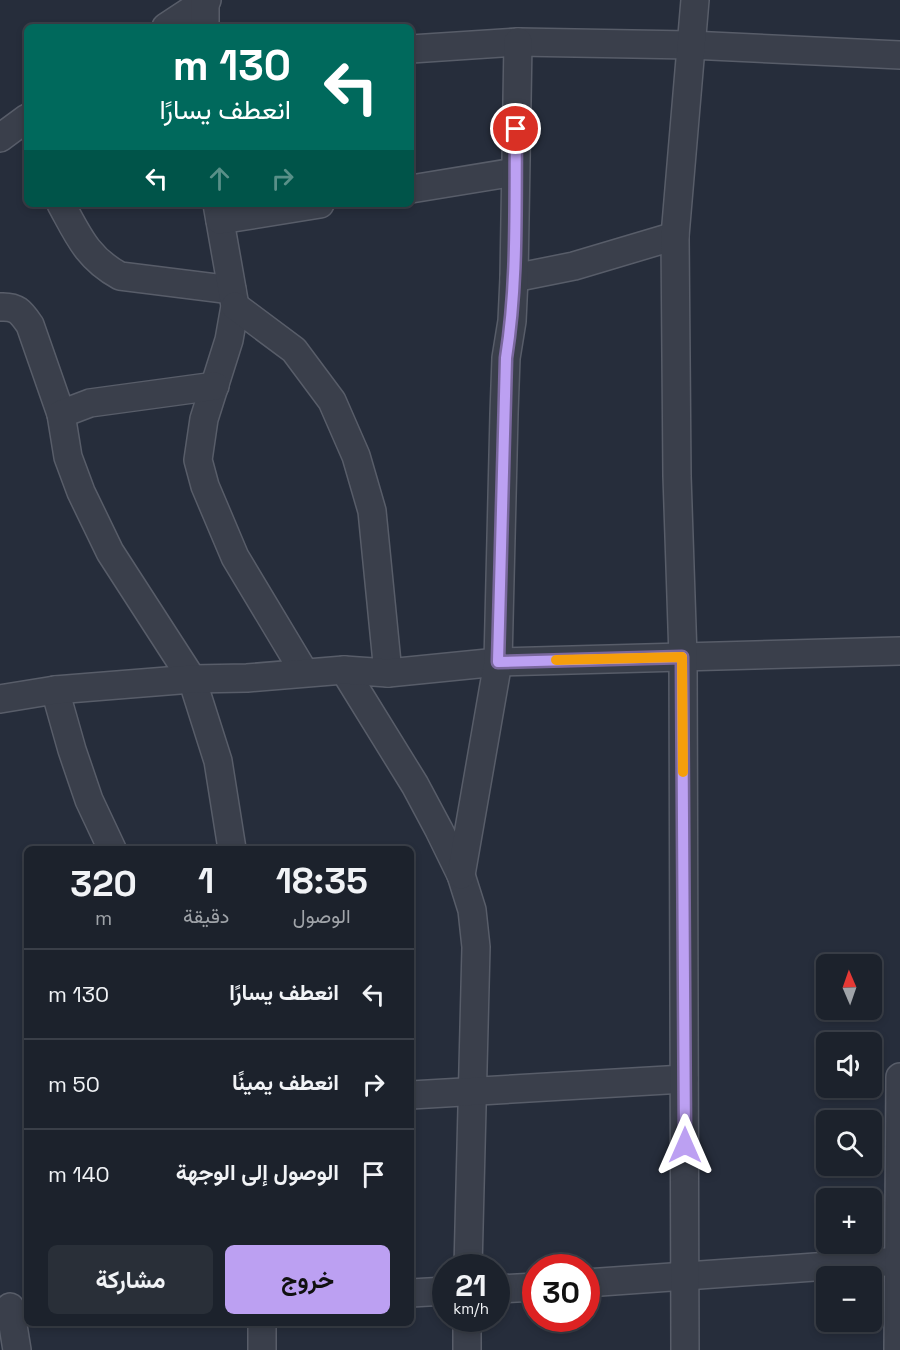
<!DOCTYPE html>
<html lang="ar">
<head>
<meta charset="utf-8">
<style>
  :root { --surface:#1c222c; --page:#292f38; --text:#f1f3f6; --muted:#a0a4a9; --line:#3a3f48; --accent:#bca0f2 }
  body { margin:0; font-family:"Space Grotesk",Vazirmatn,sans-serif; background:var(--page); color:var(--text); direction:rtl; height:100vh; display:flex; flex-direction:column; font-size:22px; white-space:nowrap }
  * { box-sizing:border-box; margin:0 }
  p { font-size:20px; color:var(--muted) }
  .icon { flex:none; width:33px; height:33px; fill:none; stroke:currentColor; stroke-width:2; stroke-linecap:round; stroke-linejoin:round }
  .map { position:relative; flex:1; overflow:hidden; direction:ltr }
  .details { position:absolute; left:24px; top:846px; width:390px; height:480px; display:flex; flex-direction:column; background:var(--surface); border-radius:9px; box-shadow:0 3px 9px #0003,0 0 0 2px var(--line); direction:rtl }
  .details>* { flex:none }
  .top-card { position:absolute; left:24px; top:24px; width:390px; height:183px; border-radius:9px; box-shadow:0 3px 9px #0003,0 0 0 2px var(--line); direction:rtl; background:#00695c; color:#fff; overflow:hidden }
  .needle { width:39px; rotate:358deg }
  .fabs { position:absolute; left:816px; top:954px; display:grid; gap:12px }
  .fabs a { display:grid; place-items:center; width:66px; height:66px; border-radius:9px; background:var(--surface); box-shadow:0 3px 9px #0003,0 0 0 2px var(--line); font-size:30px }
  .speed { position:absolute; left:432px; top:1254px; display:flex; gap:12px; font-size:30px; font-weight:700; text-align:center }
  .speed>* { display:grid; place-content:center; width:78px; height:78px; border-radius:50%; background:var(--surface); box-shadow:0 3px 9px #0003,0 0 0 2px var(--line); line-height:1 }
  .speed small { font-size:15px; font-weight:400 }
  .speed .limit { border:9px solid #d22; background:#fff; color:#111 }
  .pin { position:absolute; display:grid; place-items:center; width:51px; height:51px; color:#fff; margin:-26px; border:3px solid #fff; border-radius:50%; box-shadow:0 2px 6px #0007 }
  .me { position:absolute; width:66px; margin:-33px; rotate:0deg; stroke-linejoin:round; filter:drop-shadow(0 0 4px #0008) }
  .turn { display:flex; align-items:center; gap:21px; height:126px; padding:0 24px; font-size:27px }
  .turn .icon { width:78px; height:78px; stroke-width:2.5 }
  .turn b { display:block; font-size:42px; line-height:51px }
  .lanes { display:flex; align-items:center; height:57px; padding:0 24px; background:#0003; justify-content:center; gap:30px; direction:ltr }
  .lanes .off { opacity:.35 }
  .eta { display:flex; justify-content:space-evenly; align-items:center; height:102px; text-align:center }
  .eta b { font-size:36px; font-weight:700; line-height:42px }
  .action { display:flex; gap:12px; margin-top:auto; padding:12px 24px }
  .action a { flex:1; height:69px; border-radius:9px; background:var(--accent); color:#111; font-size:24px; font-weight:700; line-height:69px; text-align:center }
  .action a+a { background:var(--page); color:var(--text) }
  ul { padding:0; list-style:none }
  li { display:flex; align-items:center; gap:18px; height:90px; padding:0 24px; border-top:2px solid var(--line) }
  li div { flex:1 }
  li b { display:block; font-size:22px }
  li em { font-style:normal }
  .map>svg:first-child { display:block }
  .lines { fill:none; stroke-linecap:round; stroke-linejoin:round }
  .minor-casing { stroke:#585d69; stroke-width:30 }
  .minor { stroke:#3a3f4b; stroke-width:27 }
  .route-casing { stroke:#7a689d; stroke-width:15 }
  .route { stroke:#bca0f2; stroke-width:10 }
  .slow { stroke:#f59e0b; stroke-width:10 }
</style>
</head>
<body>
<div class="map">
<svg width="900" height="1350" viewBox="0 0 900 1350">
  <rect width="100%" height="100%" fill="#262d3b"/>
  <g class="lines">
    <defs>
      <g id="minor">
        <polyline points="166,27 207,0"/>
        <polyline points="205,27 205,0"/>
        <polyline points="411,49 518,42 690,45 900,55"/>
        <polyline points="0,138 27,118"/>
        <polyline points="411,189 515,172"/>
        <path d="M 61,204 C 78,235 87,258 120,276 L 232,290"/>
        <polyline points="217,204 235,306 229,340 204,419 198,460 205,486 235,557 304,672"/>
        <polyline points="220,220 320,204"/>
        <polyline points="514,278 574,266 675,236"/>
        <polyline points="235,306 294,350 332,401 356,456 372,511 388,673"/>
        <path d="M 0,307 C 17,306 21,312 30,325 L 61,414"/>
        <polyline points="215,386 90,403 61,414 68,457 81,492 110,552 192,679 218,761 232,849"/>
        <polyline points="344,670 415,785 439,830 461,875 472,910 476,947 468,1268"/>
        <polyline points="55,690 72,750 89,800 112,849"/>
        <polyline points="0,699 55,690 192,679 247,678 344,670 388,673 498,662 900,651"/>
        <polyline points="461,875 498,662 504,414 506,358 512,321 514,278 518,42"/>
        <polyline points="411,1095 684,1079"/>
        <polyline points="586,1283 900,1261"/>
        <polyline points="496,1289 536,1287"/>
        <polyline points="411,1293 446,1291"/>
        <polyline points="10,1307 17,1350"/>
        <polyline points="262,1323 262,1350"/>
        <polyline points="467,1350 467,1318"/>
        <polyline points="685,1350 683,657 677,476 675,236 695,0"/>
        <polyline points="898,1350 900,1077"/>
      </g>
    </defs>
    <use href="#minor" class="minor-casing"/>
    <use href="#minor" class="minor"/>
  </g>
  <g class="lines">
    <defs>
      <path id="route" d="M 516,129 C 515,205 518,282 506,358 L 498,662 L 682,657 L 685,1145"/>
    </defs>
    <use href="#route" class="route-casing"/>
    <use href="#route" class="route"/>
    <polyline class="slow" points="556,660 682,657 683,772"/>
  </g>
</svg>
<div class="fabs">
<a><svg class="needle" viewBox="-14 -14 28 28"><path d="M0-13l5 13h-10z" fill="#e53935"/><path d="M0 13l5-13h-10z" fill="#a0a4a9"/></svg></a>
<a><svg class="icon" aria-label="sound" viewBox="0 0 24 24"><path d="M4 9h4l5-4v14l-5-4H4zM17 9q2 3 0 6"/></svg></a>
<a><svg class="icon" aria-label="search" viewBox="0 0 24 24"><circle cx="10" cy="10" r="6"/><path d="M15 15l6 6"/></svg></a>
<a>+</a>
<a>−</a>
</div>
<div class="speed"><div>21<small>km/h</small></div><div class="limit">30</div></div>
<div class="pin" style="left:516px;top:129px;background:#d93025"><svg class="icon" aria-label="arrive" viewBox="0 0 24 24"><path d="M6 21V4h12l-3 4 3 4H6"/></svg></div>
<svg class="me" style="left:685px;top:1145px" viewBox="-20 -20 40 40"><path d="M0-17L14 15 0 8-14 15z" fill="#bca0f2" stroke="#fff" stroke-width="4"/></svg>
<div class="top-card">
<div class="turn"><svg class="icon" aria-label="left" viewBox="0 0 24 24"><path d="M17 20v-9H6M10 6l-5 5 5 5"/></svg><div><b>130 m</b>انعطف يسارًا</div></div>
<div class="lanes"><svg class="icon" aria-label="left" viewBox="0 0 24 24"><path d="M17 20v-9H6M10 6l-5 5 5 5"/></svg><svg class="icon off" aria-label="ahead" viewBox="0 0 24 24"><path d="M12 20V5M6 11l6-6 6 6"/></svg><svg class="icon off" aria-label="right" viewBox="0 0 24 24"><path d="M7 20v-9h11M14 6l5 5-5 5"/></svg></div>
</div>
<section class="details">
<div class="eta">
<div><b>18:35</b><p>الوصول</p></div>
<div><b>1</b><p>دقيقة</p></div>
<div><b>320</b><p>m</p></div>
</div>
<ul>
<li><svg class="icon" aria-label="left" viewBox="0 0 24 24"><path d="M17 20v-9H6M10 6l-5 5 5 5"/></svg><div><b>انعطف يسارًا</b></div><em>130 m</em></li>
<li><svg class="icon" aria-label="right" viewBox="0 0 24 24"><path d="M7 20v-9h11M14 6l5 5-5 5"/></svg><div><b>انعطف يمينًا</b></div><em>50 m</em></li>
<li><svg class="icon" aria-label="arrive" viewBox="0 0 24 24"><path d="M6 21V4h12l-3 4 3 4H6"/></svg><div><b>الوصول إلى الوجهة</b></div><em>140 m</em></li>
</ul>
<div class="action"><a>خروج</a><a>مشاركة</a></div>
</section>
</div>
</body>
</html>
